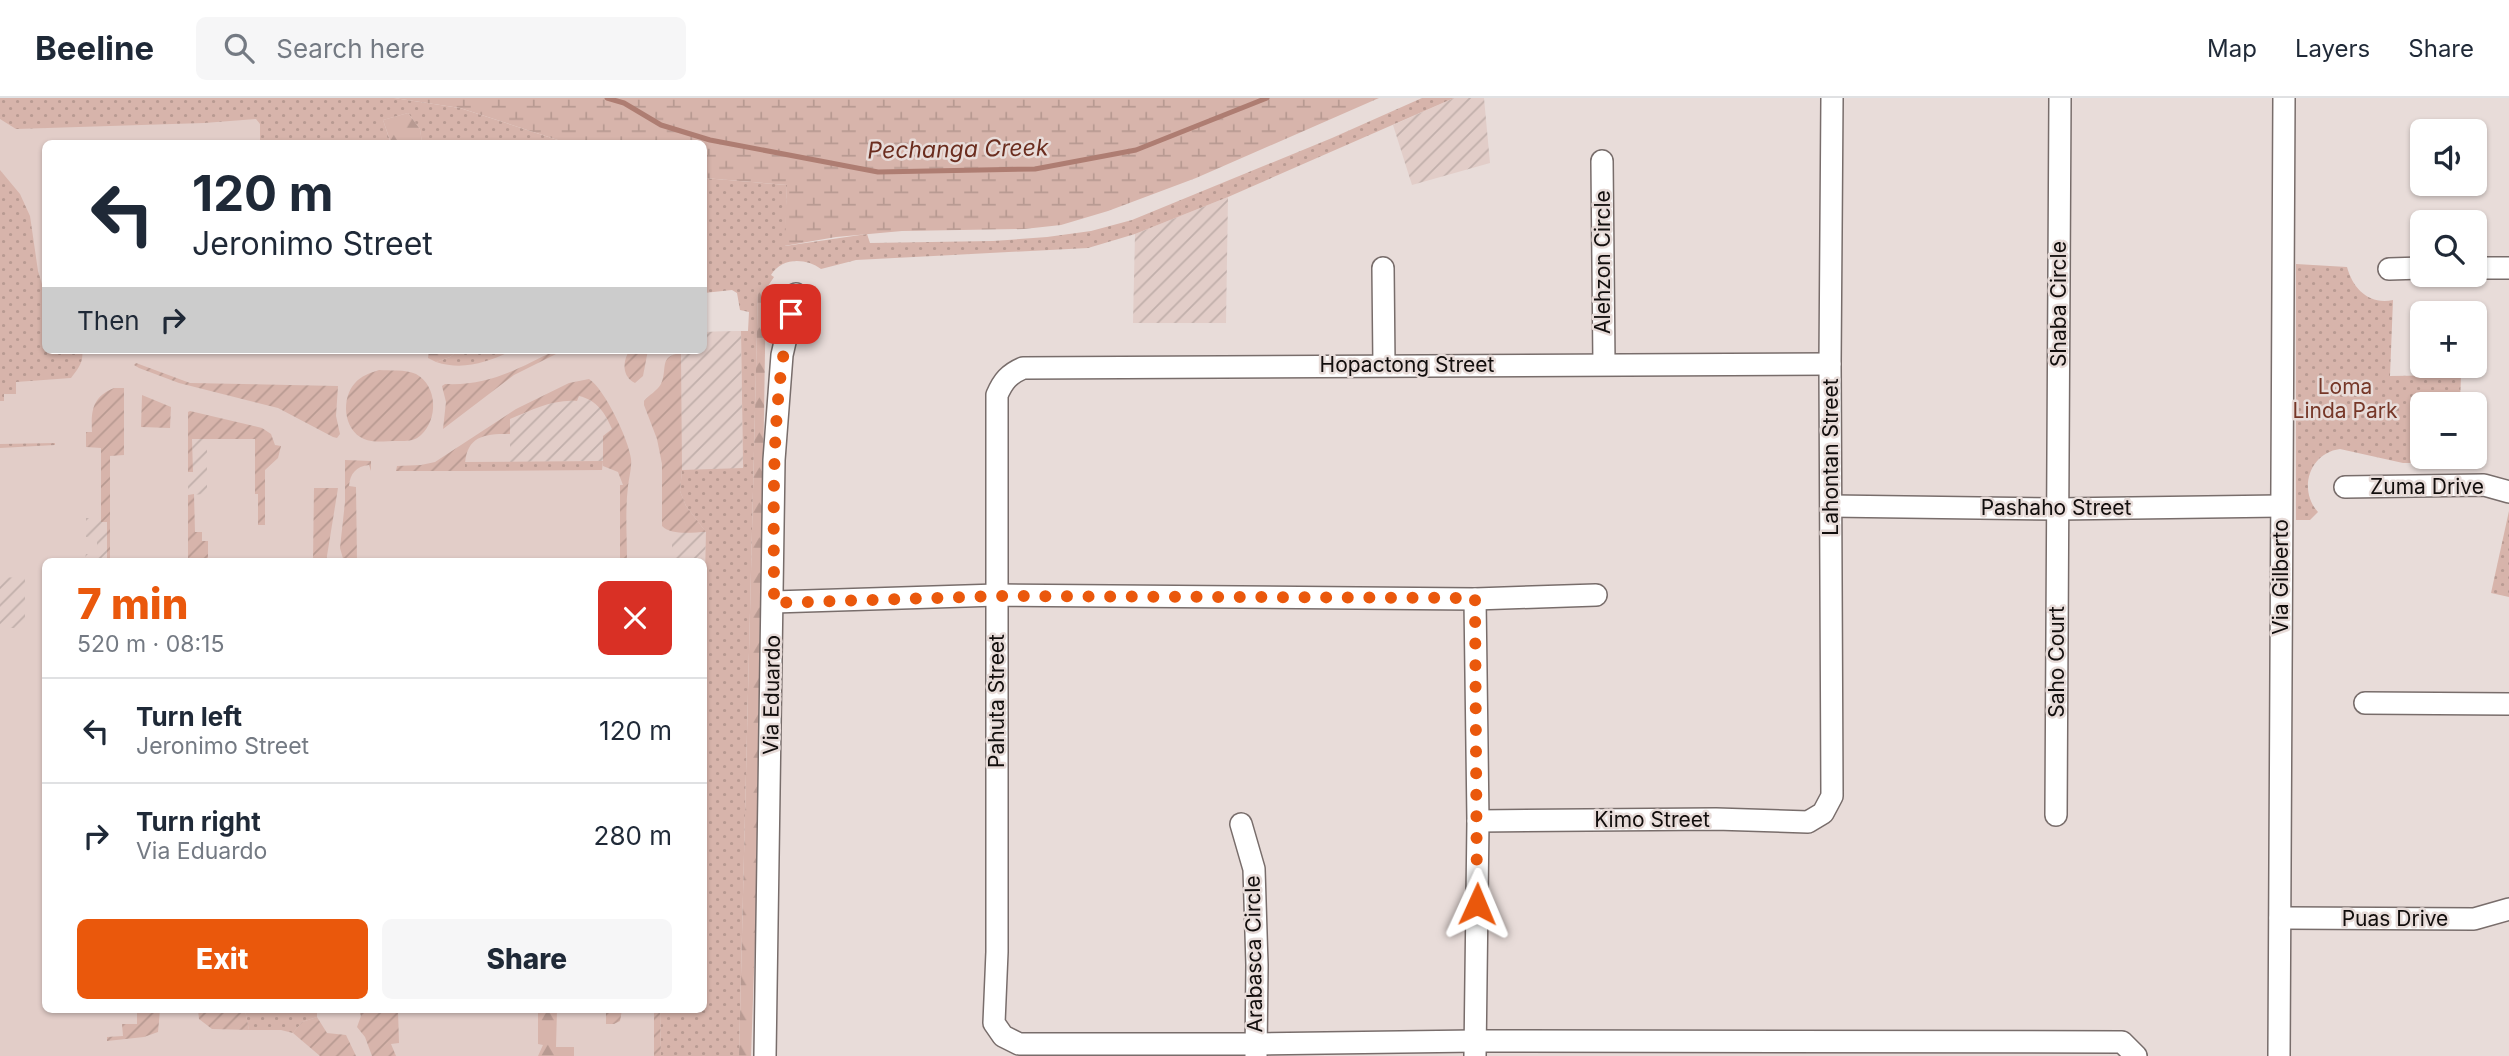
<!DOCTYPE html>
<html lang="en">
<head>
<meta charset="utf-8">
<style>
  :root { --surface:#fff; --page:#f6f6f7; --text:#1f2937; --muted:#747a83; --line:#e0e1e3; --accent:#ea580c }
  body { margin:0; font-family:Inter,sans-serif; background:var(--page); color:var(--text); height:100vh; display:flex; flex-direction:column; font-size:26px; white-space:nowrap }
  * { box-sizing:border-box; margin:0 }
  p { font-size:23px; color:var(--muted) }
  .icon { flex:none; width:38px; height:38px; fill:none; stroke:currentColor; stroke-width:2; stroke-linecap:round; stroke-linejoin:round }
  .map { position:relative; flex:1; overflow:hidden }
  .panel { position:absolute; left:42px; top:460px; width:665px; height:455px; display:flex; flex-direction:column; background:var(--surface); border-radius:10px; box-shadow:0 2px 5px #0004 }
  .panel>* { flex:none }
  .guide { position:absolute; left:42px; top:42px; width:665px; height:214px; border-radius:10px; box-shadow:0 2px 5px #0004; background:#fff; color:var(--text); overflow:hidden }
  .controls { position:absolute; left:2410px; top:21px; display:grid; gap:14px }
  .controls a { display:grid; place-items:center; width:77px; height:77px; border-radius:10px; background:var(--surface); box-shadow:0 2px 5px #0004; font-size:35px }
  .pin { position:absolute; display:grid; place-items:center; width:60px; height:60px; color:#fff; margin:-30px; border-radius:14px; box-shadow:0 4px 10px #0006 }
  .me { position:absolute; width:77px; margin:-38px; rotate:1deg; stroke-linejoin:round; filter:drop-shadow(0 0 5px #0008) }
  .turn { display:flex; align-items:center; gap:24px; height:147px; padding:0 35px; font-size:32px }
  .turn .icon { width:91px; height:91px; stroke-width:2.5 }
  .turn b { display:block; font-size:49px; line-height:60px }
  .then { display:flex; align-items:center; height:66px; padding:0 35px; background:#0003; gap:14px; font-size:26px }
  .round { display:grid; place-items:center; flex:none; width:74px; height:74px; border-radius:10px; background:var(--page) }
  .summary { display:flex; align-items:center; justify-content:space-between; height:119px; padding:0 35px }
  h1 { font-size:42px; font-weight:800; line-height:52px; color:var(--accent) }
  .action { display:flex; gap:14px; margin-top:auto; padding:14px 35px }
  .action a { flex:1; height:80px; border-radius:10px; background:var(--accent); color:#fff; font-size:28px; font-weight:800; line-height:80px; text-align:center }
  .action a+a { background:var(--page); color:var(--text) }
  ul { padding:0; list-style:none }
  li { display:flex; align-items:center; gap:21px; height:105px; padding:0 35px; border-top:2px solid var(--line) }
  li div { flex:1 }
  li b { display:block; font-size:26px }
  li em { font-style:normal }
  header { display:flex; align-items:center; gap:42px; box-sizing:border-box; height:98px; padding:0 35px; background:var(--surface); border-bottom:2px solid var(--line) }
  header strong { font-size:33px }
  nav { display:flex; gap:38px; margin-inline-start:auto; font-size:24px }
  .search { width:490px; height:63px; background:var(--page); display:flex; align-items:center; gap:18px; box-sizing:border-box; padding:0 24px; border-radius:10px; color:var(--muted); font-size:26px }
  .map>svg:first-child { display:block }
  .built { fill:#e2cdc8 }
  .industrial { fill:url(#industrial-furrows) }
  .grass { fill:url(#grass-dots) }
  .forest { fill:url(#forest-firs) }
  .wetland { fill:url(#wetland-marsh) }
  .garden { fill:url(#garden-furrows) }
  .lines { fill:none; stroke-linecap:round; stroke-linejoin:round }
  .stream { stroke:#ae7d72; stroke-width:5 }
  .street-casing { stroke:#786d6b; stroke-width:24 }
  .street { stroke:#fff; stroke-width:21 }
  .route { stroke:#ea580c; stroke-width:12; stroke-dasharray:0 21.6 }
  .labels { text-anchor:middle; stroke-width:5; stroke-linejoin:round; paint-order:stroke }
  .street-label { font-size:21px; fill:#120e0d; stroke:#e8dcd9 }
  .park-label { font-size:21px; fill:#763728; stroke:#e8dcd9 }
  .water-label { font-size:23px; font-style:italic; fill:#6b2d1f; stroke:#e8dcd9 }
</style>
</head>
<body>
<header>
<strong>Beeline</strong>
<div class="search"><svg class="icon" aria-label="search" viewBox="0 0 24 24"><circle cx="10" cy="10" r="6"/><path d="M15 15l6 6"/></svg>Search here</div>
<nav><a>Map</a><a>Layers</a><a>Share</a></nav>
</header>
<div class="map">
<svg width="2509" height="958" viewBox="0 0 2509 958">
  <defs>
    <pattern id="industrial-furrows" width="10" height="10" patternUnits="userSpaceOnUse" patternTransform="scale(1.75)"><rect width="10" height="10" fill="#e2cdc8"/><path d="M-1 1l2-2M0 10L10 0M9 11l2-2" fill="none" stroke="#c1afab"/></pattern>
    <pattern id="grass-dots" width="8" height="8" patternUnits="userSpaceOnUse" patternTransform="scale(1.75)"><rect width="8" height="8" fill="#d7b4ab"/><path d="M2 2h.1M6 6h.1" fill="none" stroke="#b89a92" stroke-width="1.8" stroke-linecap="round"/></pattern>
    <pattern id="forest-firs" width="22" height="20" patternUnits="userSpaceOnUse" patternTransform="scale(1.75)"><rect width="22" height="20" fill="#d7b4ab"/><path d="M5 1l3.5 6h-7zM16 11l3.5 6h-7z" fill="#b89a92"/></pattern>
    <pattern id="wetland-marsh" width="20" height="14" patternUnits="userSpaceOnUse" patternTransform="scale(1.75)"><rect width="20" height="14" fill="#d7b4ab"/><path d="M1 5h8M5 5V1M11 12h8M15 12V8" fill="none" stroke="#b89a92"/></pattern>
    <pattern id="garden-furrows" width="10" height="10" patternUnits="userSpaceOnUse" patternTransform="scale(1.75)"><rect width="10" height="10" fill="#d7b4ab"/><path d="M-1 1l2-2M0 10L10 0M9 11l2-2" fill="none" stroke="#b89a92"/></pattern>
  </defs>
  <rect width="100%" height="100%" fill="#e8dcd9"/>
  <polygon class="built" points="0,0 394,0 567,45 46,46 46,252 704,252 704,234 741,233 706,434 704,513 704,464 46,464 46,912 660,912 661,958 0,958"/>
  <g class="industrial">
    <polygon points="1454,0 1484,0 1490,65 1412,87 1393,27"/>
    <polygon points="1228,99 1226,225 1133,225 1135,136"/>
    <polygon points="741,233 743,371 682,372 681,252 704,252 704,234"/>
    <polygon points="579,298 594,304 602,312 612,331 603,339 603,363 510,364 510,322 541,308 562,303 577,303"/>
    <polygon points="192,341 207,341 207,396 188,397 188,374 193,373"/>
    <polygon points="86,420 101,420 101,424 107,423 107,464 84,464 86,456 97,456 97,439 86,439"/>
    <polygon points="672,433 706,434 704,512 704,464 672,464"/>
    <polygon points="0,479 25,480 25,530 0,530"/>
  </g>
  <g class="grass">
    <polygon points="0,0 394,0 460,10 567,45 422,45 420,31 408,15 383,22 391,46 260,45 260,26 256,21 204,25 16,31 0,21"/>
    <path d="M 1422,0 L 1454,0 L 1228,99 L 1135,136 L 1088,150 L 856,162 L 821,171 C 806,160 782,159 771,177 L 774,179 L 766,191 L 758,192 L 739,958 L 661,958 L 660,912 L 704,912 L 704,513 L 706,434 L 686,408 L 680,393 L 682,372 L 743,370 L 741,233 L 748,233 L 749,214 L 740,212 L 737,195 L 732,192 L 704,195 L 704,80 L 787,87 L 785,148 L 867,136 L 870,145 L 993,143 L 1047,139 L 1091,133 L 1132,122 L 1332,40 Z"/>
    <path d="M 0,72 L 20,96 L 30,118 L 38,173 L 45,196 L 46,252 L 82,252 C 84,264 78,271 71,280 L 16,284 L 16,296 L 4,296 L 4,303 L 0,303 Z"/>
    <path d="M 2296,166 L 2347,169 C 2353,191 2369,207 2393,202 L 2390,278 L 2461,277 L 2460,306 L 2422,306 L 2422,359 L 2459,359 L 2459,365 L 2403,365 L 2340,351 C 2309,355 2298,392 2318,414 L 2310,422 L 2296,422 Z"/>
    <path d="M 459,252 L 514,252 C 488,264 464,273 436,264 L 450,259 Z"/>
    <polygon points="55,345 55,347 0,350 0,346"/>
    <polygon points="603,363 602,372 465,373 465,364"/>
    <polygon points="2509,413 2509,499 2491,495"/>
    <polygon points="245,912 317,912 317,919 302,924 293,935 281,932 249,932"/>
  </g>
  <g class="forest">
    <polygon points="408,15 420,31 422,45 391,45 383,22"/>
    <polygon points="758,191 766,191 756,816 751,958 739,958"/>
    <polygon points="429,252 459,252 450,259 436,264 428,260"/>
    <polygon points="538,912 557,912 556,949 574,949 574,958 538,958 543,947 538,946"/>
  </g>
  <polygon class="wetland" points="394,0 1379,0 1196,80 1108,113 1061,127 1024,131 902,133 836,139 784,148 787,87 704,80 704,46 567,45 460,10"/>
  <g class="garden">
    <path d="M 556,252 L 564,252 L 514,277 L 443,331 L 446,304 L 442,288 L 445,286 C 490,288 517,271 556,252 Z"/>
    <path d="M 630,252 L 648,252 L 643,278 L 635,285 C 622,279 622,263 630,252 Z"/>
    <path d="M 681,255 L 682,372 L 680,393 L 686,408 L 706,434 C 693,434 672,438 662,428 L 662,366 L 657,341 L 644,307 L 644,303 C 649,297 657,293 661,286 C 668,271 658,258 681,255 Z"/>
    <polygon points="136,265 190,285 338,288 336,318 340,336 337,340 333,339 278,310 179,285 139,270 134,267"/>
    <path d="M 379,272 C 390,273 405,271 416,276 C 438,288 438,322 421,337 C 414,344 405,343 396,343 C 386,343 373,345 364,341 C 343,332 341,300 355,285 C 361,278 370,275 379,272 Z"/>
    <path d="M 589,281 C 604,290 629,342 631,361 C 632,370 629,379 628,388 C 625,413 627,439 627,464 L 620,464 L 620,387 L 623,387 L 618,374 L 603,368 L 603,338 L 612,331 C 605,315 597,302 579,298 L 577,303 C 553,301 532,312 510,321 L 510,336 C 481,335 464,340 465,373 L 396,373 L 397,368 L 421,367 L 435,364 L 516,311 L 569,285 Z"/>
    <path d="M 114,290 L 124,290 L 124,357 L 110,358 L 110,464 L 107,464 L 107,424 L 101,424 L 101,350 L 86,349 L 86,334 L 92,334 C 91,313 92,299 114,290 Z"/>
    <polygon points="142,297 171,309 170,330 141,329"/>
    <polygon points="190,313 262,330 271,336 275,347 281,348 278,360 265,372 265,427 258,427 258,396 255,396 255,341 192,341 193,374 188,374 188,314"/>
    <path d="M 345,362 L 371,363 L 371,373 L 369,367 C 356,368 350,376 349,388 L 356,389 L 357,464 L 344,464 L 340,450 L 345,404 Z"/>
    <polygon points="314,390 338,390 326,464 313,464"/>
    <polygon points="194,396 195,434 202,434 202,443 208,443 208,464 188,464 188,397"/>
    <polygon points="137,912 160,912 158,934 144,939 107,943 107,939 123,938 122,926 137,926"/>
    <polygon points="198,912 245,912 249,932 212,931 199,921"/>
    <polygon points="359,912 398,912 399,945 391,946 396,958 372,958 365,939 357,929 361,918"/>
    <polygon points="606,912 622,912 620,923 614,926 606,926"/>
    <polygon points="654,912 660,912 661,958 654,958"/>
    <polygon points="317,919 327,935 346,937 356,958 320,958 293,935 302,924"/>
  </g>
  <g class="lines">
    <polyline class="stream" points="607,0 624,5 661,27 710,42 878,74 1035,71 1136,52 1267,0"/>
    <defs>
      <g id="street">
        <polyline points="1602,63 1604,266"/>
        <polyline points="1383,170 1384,267"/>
        <polyline points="2474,170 2509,170"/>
        <polyline points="2389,171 2422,170"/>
        <path d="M 1830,266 L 1023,270 C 1009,276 1003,283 997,297 L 997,854 L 994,925 L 1003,938 L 1019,946 L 1256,946 L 1475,943 L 2122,944 L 2136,958"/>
        <polyline points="2345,389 2484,387 2509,394"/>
        <polyline points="1831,408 2058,411 2281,408"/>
        <polyline points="1475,501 1478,723 1475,958"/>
        <polyline points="774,504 997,497 1475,501 1596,497"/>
        <polyline points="2365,605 2509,606"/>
        <polyline points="2056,717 2060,0"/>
        <polyline points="1478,723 1716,721 1808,724 1823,715 1832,698 1830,266 1832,0"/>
        <polyline points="1241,726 1254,771 1257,867 1256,958"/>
        <polyline points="2280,820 2474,821 2509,811"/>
        <polyline points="765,958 774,362 782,257 796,196"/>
        <polyline points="2279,958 2284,0"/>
      </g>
    </defs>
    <use href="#street" class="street-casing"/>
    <use href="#street" class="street"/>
  </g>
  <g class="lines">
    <path class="route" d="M 791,216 C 770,310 774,408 774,505 L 998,498 L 1475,500 L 1477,806"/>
  </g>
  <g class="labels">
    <g class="street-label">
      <text transform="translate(1603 164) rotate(-90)" y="7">Alehzon Circle</text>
      <text transform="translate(2059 206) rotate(-90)" y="7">Shaba Circle</text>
      <text x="1407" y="274">Hopactong Street</text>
      <text transform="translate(1831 359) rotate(-90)" y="7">Lahontan Street</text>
      <text x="2427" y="396">Zuma Drive</text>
      <text x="2056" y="417">Pashaho Street</text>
      <text transform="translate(2281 479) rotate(-90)" y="7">Via Gilberto</text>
      <text transform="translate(2057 564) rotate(-90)" y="7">Saho Court</text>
      <text transform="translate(772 597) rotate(-89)" y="7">Via Eduardo</text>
      <text transform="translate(997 603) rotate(-90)" y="7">Pahuta Street</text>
      <text x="1652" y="729">Kimo Street</text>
      <text x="2395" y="828">Puas Drive</text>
      <text transform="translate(1254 856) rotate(-91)" y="7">Arabasca Circle</text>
    </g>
    <g class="park-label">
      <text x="2345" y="296">Loma<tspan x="2345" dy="24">Linda Park</tspan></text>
    </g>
    <g class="water-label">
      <text transform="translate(958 51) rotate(-1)" y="8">Pechanga Creek</text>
    </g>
  </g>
</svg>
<div class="controls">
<a><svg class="icon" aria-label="sound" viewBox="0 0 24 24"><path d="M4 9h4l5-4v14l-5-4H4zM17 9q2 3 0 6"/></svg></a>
<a><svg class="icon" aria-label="search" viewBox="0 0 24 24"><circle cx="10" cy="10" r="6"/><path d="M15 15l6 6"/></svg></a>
<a>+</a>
<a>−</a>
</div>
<div class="pin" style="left:791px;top:216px;background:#d93025"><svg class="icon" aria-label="arrive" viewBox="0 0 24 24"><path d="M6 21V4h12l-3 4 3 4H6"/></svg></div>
<svg class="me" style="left:1477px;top:806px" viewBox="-20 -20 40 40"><path d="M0-17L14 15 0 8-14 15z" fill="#ea580c" stroke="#fff" stroke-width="4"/></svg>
<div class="guide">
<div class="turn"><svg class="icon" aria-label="left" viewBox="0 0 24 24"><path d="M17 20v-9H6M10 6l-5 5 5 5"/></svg><div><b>120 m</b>Jeronimo Street</div></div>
<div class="then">Then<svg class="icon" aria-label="right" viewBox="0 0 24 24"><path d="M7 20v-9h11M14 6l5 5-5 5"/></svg></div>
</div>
<section class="panel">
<div class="summary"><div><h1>7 min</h1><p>520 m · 08:15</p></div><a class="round" style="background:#d93025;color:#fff"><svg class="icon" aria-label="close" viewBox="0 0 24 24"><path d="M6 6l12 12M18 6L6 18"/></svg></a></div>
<ul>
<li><svg class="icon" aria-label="left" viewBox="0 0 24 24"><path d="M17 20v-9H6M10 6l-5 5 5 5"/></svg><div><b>Turn left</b><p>Jeronimo Street</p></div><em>120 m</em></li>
<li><svg class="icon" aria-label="right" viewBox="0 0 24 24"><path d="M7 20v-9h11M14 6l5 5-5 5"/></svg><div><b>Turn right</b><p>Via Eduardo</p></div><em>280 m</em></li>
</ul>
<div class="action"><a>Exit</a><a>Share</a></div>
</section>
</div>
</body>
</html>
